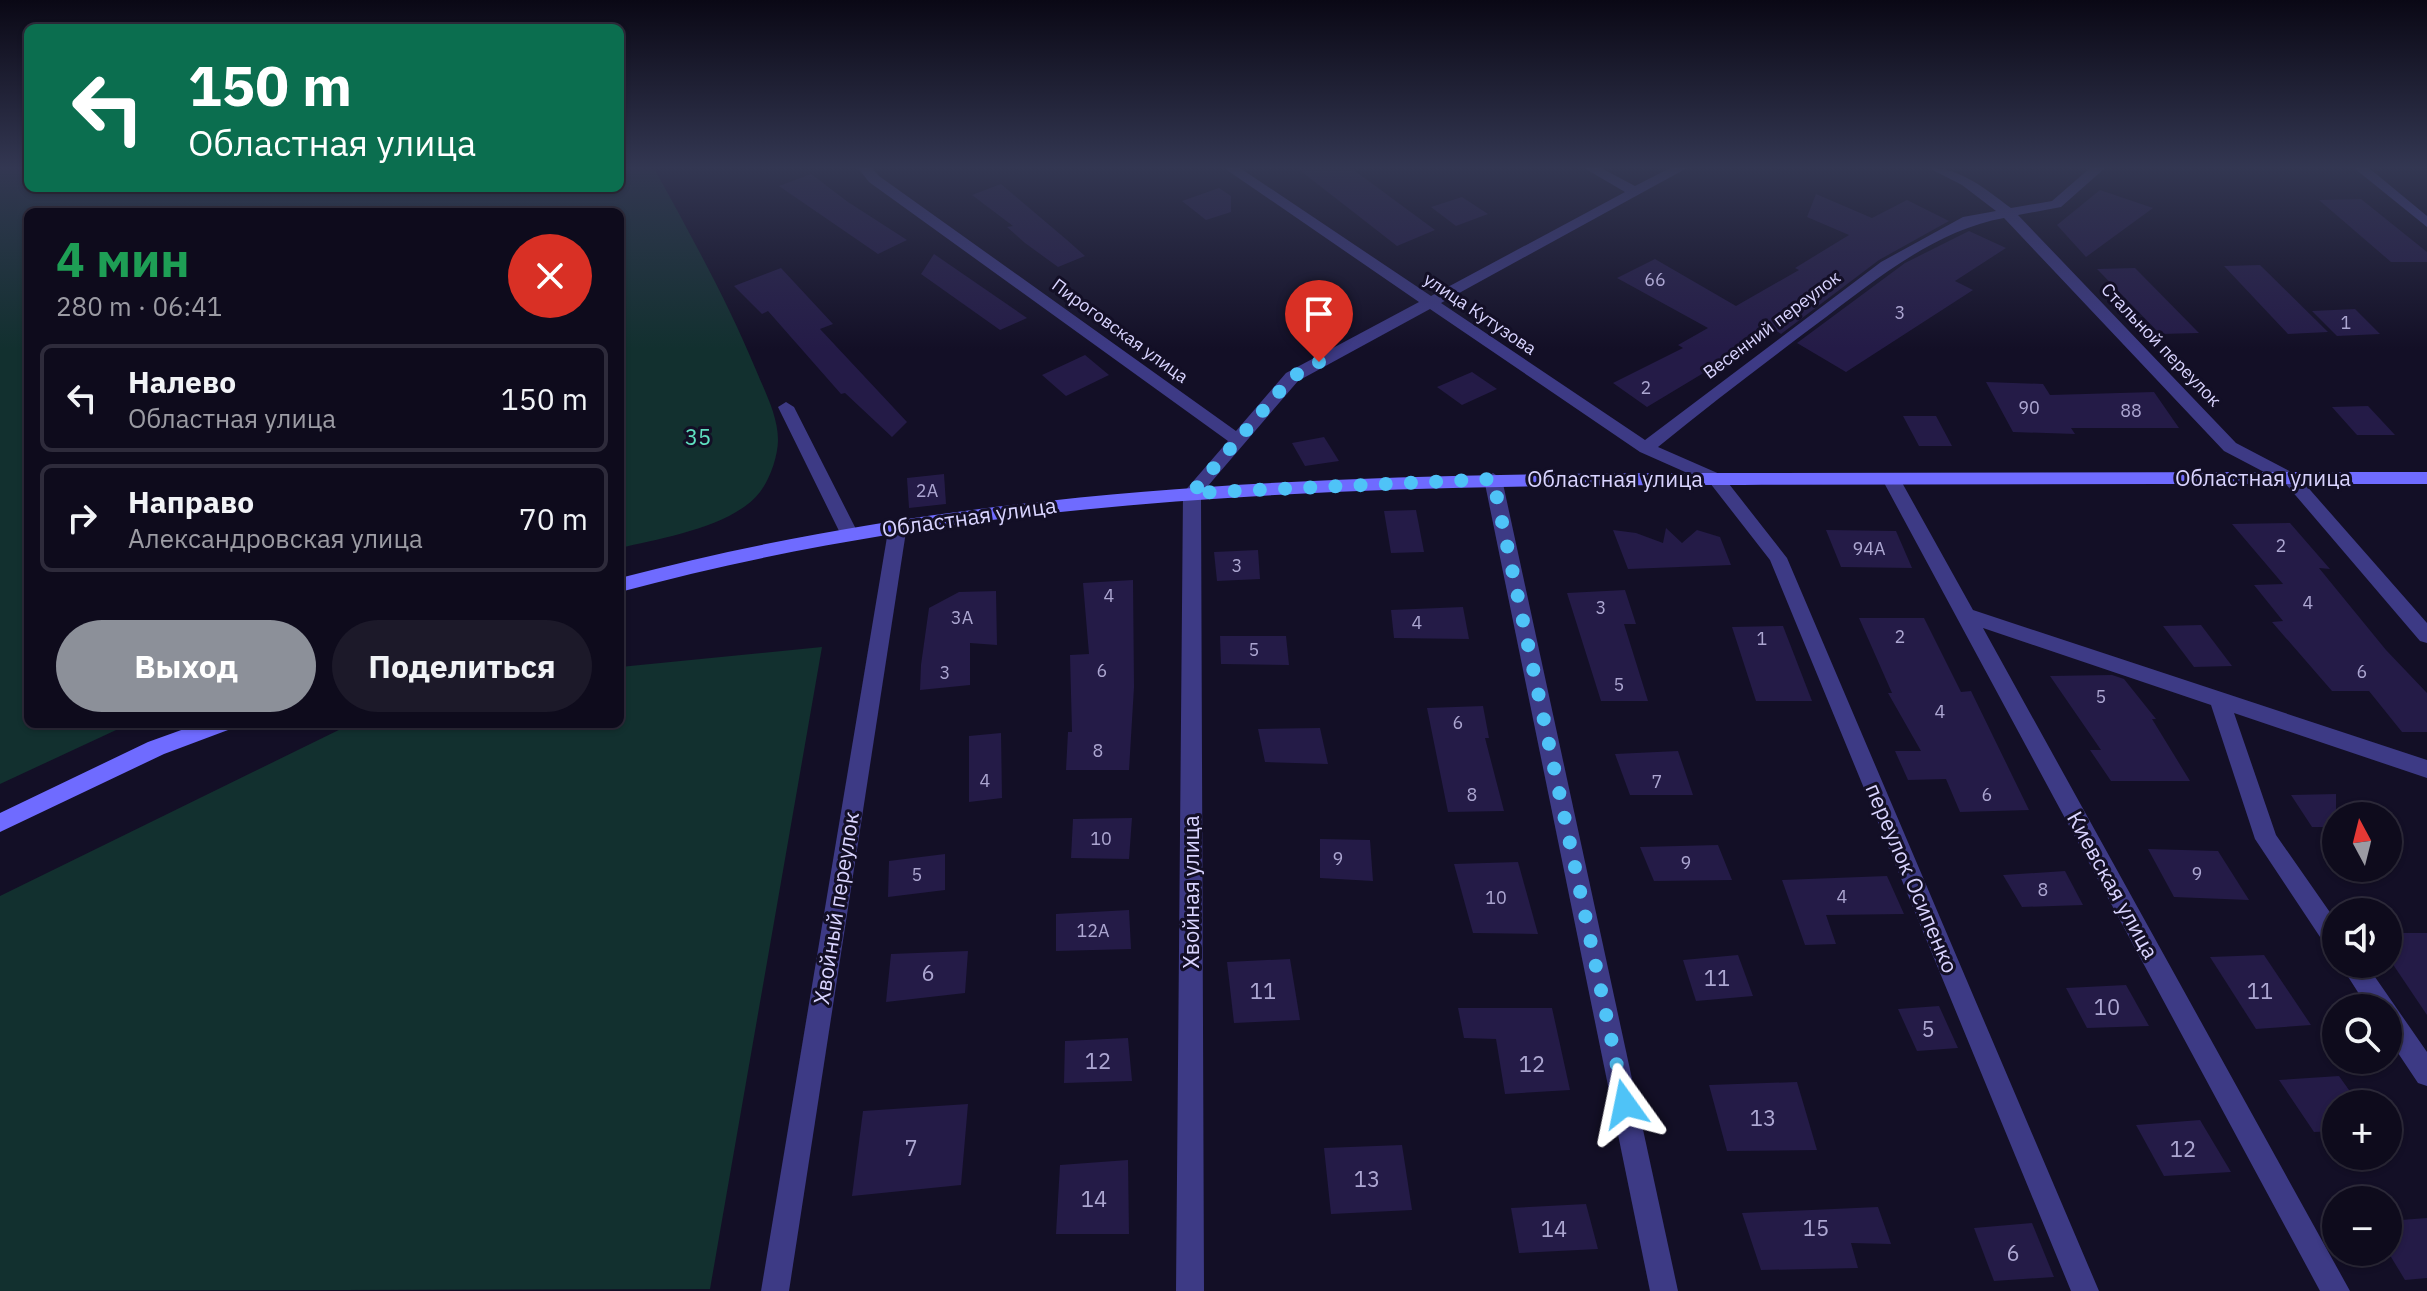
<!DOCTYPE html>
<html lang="ru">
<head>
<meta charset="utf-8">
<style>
  :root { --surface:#0e0b1c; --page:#1c1929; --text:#f1f3f6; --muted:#9b9ba3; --line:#2e2b3b; --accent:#8c9099 }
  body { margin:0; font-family:"IBM Plex Sans",sans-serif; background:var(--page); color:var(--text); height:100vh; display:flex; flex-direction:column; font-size:30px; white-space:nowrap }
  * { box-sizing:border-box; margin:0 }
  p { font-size:26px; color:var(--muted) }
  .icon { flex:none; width:44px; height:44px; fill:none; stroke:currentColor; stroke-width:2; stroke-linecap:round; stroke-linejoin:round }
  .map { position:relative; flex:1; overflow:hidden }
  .side { position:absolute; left:24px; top:208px; width:600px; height:520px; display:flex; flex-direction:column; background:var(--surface); border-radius:12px; box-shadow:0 2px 6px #0004,0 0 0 2px var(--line) }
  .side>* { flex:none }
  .hud { position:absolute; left:24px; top:24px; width:600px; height:168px; border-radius:12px; box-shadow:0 2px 6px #0004,0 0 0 2px var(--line); background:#0b6e4f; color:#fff; overflow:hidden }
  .needle { width:52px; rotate:353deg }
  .tools { position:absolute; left:2322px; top:802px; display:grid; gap:16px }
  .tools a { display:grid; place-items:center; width:80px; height:80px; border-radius:50%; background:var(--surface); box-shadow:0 2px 6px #0004,0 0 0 2px var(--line); font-size:40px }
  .pin { position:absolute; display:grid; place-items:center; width:68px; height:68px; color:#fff; margin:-82px -34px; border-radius:50% 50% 50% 0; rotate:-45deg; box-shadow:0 0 8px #0007 }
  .pin .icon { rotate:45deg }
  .me { position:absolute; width:88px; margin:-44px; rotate:348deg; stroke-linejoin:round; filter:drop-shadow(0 0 6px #0008) }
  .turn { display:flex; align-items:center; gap:28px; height:168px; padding:0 32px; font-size:36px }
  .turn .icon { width:104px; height:104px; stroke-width:2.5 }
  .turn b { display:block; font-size:56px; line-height:68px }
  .round { display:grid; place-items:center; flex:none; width:84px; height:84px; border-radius:42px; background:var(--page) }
  .head { display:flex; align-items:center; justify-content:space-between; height:136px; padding:0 32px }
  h1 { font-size:48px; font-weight:800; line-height:60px; color:#1e9e55 }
  .primary-button { display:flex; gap:16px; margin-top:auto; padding:16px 32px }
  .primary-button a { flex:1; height:92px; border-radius:48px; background:var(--accent); color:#fff; font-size:32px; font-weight:800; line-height:92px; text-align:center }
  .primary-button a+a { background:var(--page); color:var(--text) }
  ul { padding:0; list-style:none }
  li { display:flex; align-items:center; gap:24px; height:108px; margin:0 16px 12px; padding:0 16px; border:4px solid var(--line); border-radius:12px }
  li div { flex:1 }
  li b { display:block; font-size:30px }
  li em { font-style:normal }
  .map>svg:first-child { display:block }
  .green { fill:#12302f }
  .building { fill:#241b47 }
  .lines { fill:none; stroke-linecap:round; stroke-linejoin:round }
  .street { fill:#3d3a85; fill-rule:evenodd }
  .secondary { fill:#6f6bff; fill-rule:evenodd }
  .route { stroke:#4fc3f7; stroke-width:14; stroke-dasharray:0 25.2 }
  .labels { text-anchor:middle; stroke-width:6; stroke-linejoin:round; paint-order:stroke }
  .number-label { font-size:18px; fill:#aca6d1 }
  .far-street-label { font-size:18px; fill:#d9d4ff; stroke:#130f26 }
  .park-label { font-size:22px; fill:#5fe0c0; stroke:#130f26 }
  .street-label { font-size:22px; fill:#d9d4ff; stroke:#130f26 }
  .near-number-label { font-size:22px; fill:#aca6d1 }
</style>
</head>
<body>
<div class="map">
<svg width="2427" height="1291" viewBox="0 0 2427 1291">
  <rect width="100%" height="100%" fill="#130f26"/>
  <g class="green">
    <path d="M 0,168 L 28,168 L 28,188 L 620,188 L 620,168 L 654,168 C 690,234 727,300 756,370 C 765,392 778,416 778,440 C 778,456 770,479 760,492 C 733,527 661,538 620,548 L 620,212 L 28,212 L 28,724 L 129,724 L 0,784 Z"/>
    <polygon points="822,647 710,1289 0,1291 0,896 351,724 620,724 620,667"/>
  </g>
  <g class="building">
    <polygon points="1297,168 1351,168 1435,230 1397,246"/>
    <polygon points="811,174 848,202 907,240 878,254 779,186"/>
    <polygon points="1001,184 1067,240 1085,256 1058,267 1025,243 1007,227 1013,226 972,195"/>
    <polygon points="1219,188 1231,196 1231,212 1206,220 1182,201"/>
    <polygon points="2100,190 2153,208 2086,257 2057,225"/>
    <polygon points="1816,194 1872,218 1907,200 1949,221 1879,260 1781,334 1775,330 1647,407 1613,383 1683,348 1678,345 1708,328 1617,278 1655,259 1736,306 1799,270 1795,268 1849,235 1807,217"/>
    <polygon points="1462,197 1488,214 1456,226 1431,207"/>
    <polygon points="2361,199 2427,252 2427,262 2391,262 2319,200"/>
    <polygon points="1969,231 2006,248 1955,281 1973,290 1846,372 1797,343 1905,263"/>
    <polygon points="934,254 1027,318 1000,330 921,274"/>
    <polygon points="2260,265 2328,332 2288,334 2224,266"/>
    <polygon points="781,268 833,324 820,329 907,422 892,437 845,393 841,394 768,311 762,314 734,286"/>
    <polygon points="2135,268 2199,333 2160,334 2097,269"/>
    <polygon points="2355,309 2380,334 2337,336 2312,311"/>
    <polygon points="1085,355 1109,375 1066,396 1042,375"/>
    <polygon points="1472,372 1497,389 1462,405 1437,387"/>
    <polygon points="1986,382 2043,384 2050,395 2154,392 2179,428 2071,428 2075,434 2013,432"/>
    <polygon points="2368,406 2395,435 2357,435 2332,407"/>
    <polygon points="1903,416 1936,416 1952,446 1919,446"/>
    <polygon points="1324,437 1339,461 1305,466 1292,443"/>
    <polygon points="944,474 946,504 909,508 907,478"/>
    <polygon points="1416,510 1424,552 1391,553 1384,511"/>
    <polygon points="2290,523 2330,569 2319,568 2386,650 2427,693 2427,732 2402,732 2369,691 2332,691 2272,622 2283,621 2254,585 2283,584 2232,524"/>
    <polygon points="1666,528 1682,543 1697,530 1720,537 1731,565 1628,569 1613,530 1636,533 1663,543"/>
    <polygon points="1826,530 1896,531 1912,568 1841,567"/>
    <polygon points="1258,550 1260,579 1217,581 1214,552"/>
    <polygon points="1133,580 1134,687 1129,770 1066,770 1068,732 1072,732 1070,655 1089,654 1083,583"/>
    <polygon points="1625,590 1636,624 1624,624 1648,701 1601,701 1567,593"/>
    <polygon points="996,591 997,645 970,643 970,685 920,690 921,665 929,608 959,592"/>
    <polygon points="1463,607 1469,639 1394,638 1391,610"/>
    <polygon points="1859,618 1924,618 1961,692 1971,691 2029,810 1960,812 1946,779 1908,780 1895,751 1921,751 1888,693 1892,693"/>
    <polygon points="2201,625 2232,666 2194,667 2163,626"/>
    <polygon points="1783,626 1812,701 1756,701 1732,627"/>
    <polygon points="1220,636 1286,636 1289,665 1221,664"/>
    <polygon points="2112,675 2124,679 2156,719 2152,719 2190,781 2111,781 2090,750 2101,750 2050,676"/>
    <polygon points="1483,706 1489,738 1485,738 1504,811 1448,812 1427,708"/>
    <polygon points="1320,728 1328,764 1265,762 1258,729"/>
    <polygon points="1001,733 1002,798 969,802 969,736"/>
    <polygon points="1678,751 1693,795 1630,795 1615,754"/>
    <polygon points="2336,794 2336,827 2312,827 2291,795"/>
    <polygon points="1132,818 1129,859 1071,858 1073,819"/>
    <polygon points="1320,839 1370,840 1373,881 1320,878"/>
    <polygon points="1718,845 1732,880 1654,881 1640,847"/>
    <polygon points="2148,849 2218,851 2249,900 2174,897"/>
    <polygon points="945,854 945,890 888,897 889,861"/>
    <polygon points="1518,862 1538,934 1473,933 1454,864"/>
    <polygon points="2065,871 2083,905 2022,907 2003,875"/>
    <polygon points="1887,876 1904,914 1826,915 1836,944 1805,945 1782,880"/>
    <polygon points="1129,910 1131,949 1056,951 1056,914"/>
    <polygon points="2388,933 2427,933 2427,1015 2388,957"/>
    <polygon points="968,951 965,993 886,1002 891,954"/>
    <polygon points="1738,955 1753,996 1696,1001 1683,960"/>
    <polygon points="2264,955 2311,1025 2256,1029 2210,957"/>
    <polygon points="1290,959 1300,1020 1234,1023 1227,962"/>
    <polygon points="2126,985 2149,1026 2087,1028 2066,988"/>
    <polygon points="1939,1006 1958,1048 1917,1051 1898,1009"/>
    <polygon points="1458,1008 1552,1008 1570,1090 1505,1094 1496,1039 1464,1038"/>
    <polygon points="1128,1038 1132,1081 1064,1083 1065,1041"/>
    <polygon points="2339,1076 2359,1104 2336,1104 2336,1131 2314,1132 2279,1080"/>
    <polygon points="1797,1082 1817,1150 1727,1151 1709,1085"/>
    <polygon points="968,1104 961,1185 852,1196 863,1111"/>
    <polygon points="2200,1120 2231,1172 2164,1176 2136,1125"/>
    <polygon points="1402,1145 1412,1210 1331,1214 1324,1148"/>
    <polygon points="1128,1160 1129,1234 1056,1234 1060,1165"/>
    <polygon points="1586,1204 1598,1249 1519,1253 1511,1208"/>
    <polygon points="1878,1207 1891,1244 1851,1243 1858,1268 1761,1270 1742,1213"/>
    <polygon points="2427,1218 2427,1278 2405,1280 2388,1252 2388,1221"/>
    <polygon points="2032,1223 2054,1277 1994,1281 1974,1228"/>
  </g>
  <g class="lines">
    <g class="street">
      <path d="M 858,168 L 872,168 L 879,176 L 1236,431 L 1286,373 L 1419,302 L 1224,168 L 1240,168 L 1431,296 L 1625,192 L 1584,168 L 1601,168 L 1635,186 L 1670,168 L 1687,168 L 1441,303 L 1645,440 L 1881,262 L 1963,217 L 1996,211 L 1962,185 L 1929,168 C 1962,168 1985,189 2011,208 L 2052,201 L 2090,168 L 2105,168 L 2061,207 L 2018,215 L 2236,443 L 2297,475 L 2427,623 L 2427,643 L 2420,641 L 2285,483 L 2224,451 L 2004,218 C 1932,231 1872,283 1814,326 C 1761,366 1709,405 1658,447 L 1722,475 L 1787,558 L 2099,1291 L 2071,1291 L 1770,560 L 1710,483 L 1640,452 L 1430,309 L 1298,381 L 1201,494 L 1204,1291 L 1176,1291 L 1183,493 L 1228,441 L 869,182 Z"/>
      <polygon points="2354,168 2369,168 2427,216 2427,227"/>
      <polygon points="786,402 794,407 859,535 857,540 843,540 841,535 778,407"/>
      <polygon points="1493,473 1502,479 1678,1291 1650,1291 1484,479"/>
      <polygon points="1891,473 1900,479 1973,610 2427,760 2427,778 2234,713 2276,835 2336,921 2336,952 2328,949 2255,839 2211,705 1983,628 2350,1291 2320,1291 1882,479"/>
      <polygon points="898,519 907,525 789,1291 761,1291 889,525"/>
      <polygon points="2340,964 2366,964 2427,1052 2427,1086 2418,1083 2388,1038 2388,1008 2368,1008"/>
    </g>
    <g class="secondary">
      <path d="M 2427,472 L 2427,484 C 2199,484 1971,484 1743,485 C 1366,485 986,493 620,592 L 620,578 C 986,481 1366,473 1743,473 C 1971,473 2199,472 2427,472 Z"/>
      <polygon points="198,724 232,724 228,730 164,754 0,832 0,813 148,742"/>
    </g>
  </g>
  <linearGradient id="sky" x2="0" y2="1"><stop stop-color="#0a0815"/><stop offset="0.48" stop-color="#333752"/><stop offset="1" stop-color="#333752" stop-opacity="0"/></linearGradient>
  <rect width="2427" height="349" fill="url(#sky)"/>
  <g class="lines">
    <polyline class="route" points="1319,362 1292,377 1192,493 1493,479 1625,1104"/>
  </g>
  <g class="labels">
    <g class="number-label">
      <text x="1655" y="286">66</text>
      <text x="1900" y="319">3</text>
      <text x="2346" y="329">1</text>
      <text x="1646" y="394">2</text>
      <text x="2029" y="414">90</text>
      <text x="2131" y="417">88</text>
      <text x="927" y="497">2А</text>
      <text x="2281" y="552">2</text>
      <text x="1869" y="555">94А</text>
      <text x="1237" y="572">3</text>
      <text x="1109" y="602">4</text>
      <text x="2308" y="609">4</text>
      <text x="1601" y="614">3</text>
      <text x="962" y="624">3А</text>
      <text x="1417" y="629">4</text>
      <text x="1900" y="643">2</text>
      <text x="1762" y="645">1</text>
      <text x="1254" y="656">5</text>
      <text x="1102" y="677">6</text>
      <text x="2362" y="678">6</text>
      <text x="945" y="679">3</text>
      <text x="1619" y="691">5</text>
      <text x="2101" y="703">5</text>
      <text x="1940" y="718">4</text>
      <text x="1458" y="729">6</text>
      <text x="1098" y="757">8</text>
      <text x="985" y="787">4</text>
      <text x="1657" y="788">7</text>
      <text x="1472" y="801">8</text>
      <text x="1987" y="801">6</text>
      <text x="1101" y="845">10</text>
      <text x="1338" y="865">9</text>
      <text x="1686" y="869">9</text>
      <text x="2197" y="880">9</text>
      <text x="917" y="881">5</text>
      <text x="2043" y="896">8</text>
      <text x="1842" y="903">4</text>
      <text x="1496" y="904">10</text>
      <text x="1093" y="937">12А</text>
    </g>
    <g class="far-street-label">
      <text transform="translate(1480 314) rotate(34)" y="6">улица Кутузова</text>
      <text transform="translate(1772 325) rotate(-37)" y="6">Весенний переулок</text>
      <text transform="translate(1120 331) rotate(36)" y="6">Пироговская улица</text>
      <text transform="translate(2161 345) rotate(46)" y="6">Стальной переулок</text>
    </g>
    <g class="park-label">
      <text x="698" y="445">35</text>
    </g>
    <g class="street-label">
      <text x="2263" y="486">Областная улица</text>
      <text x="1615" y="487">Областная улица</text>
      <text transform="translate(969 517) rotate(-8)" y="8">Областная улица</text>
      <text transform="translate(1912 878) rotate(67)" y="8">переулок Осипенко</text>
      <text transform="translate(2113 885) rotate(61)" y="8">Киевская улица</text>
      <text transform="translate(1191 892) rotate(-90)" y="8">Хвойная улица</text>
      <text transform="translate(836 908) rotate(-81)" y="8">Хвойный переулок</text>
    </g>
    <g class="near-number-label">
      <text x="928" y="981">6</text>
      <text x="1717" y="986">11</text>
      <text x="1263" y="999">11</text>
      <text x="2260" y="999">11</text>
      <text x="2107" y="1015">10</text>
      <text x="1928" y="1037">5</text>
      <text x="1098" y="1069">12</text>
      <text x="1532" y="1072">12</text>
      <text x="1763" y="1126">13</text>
      <text x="911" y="1156">7</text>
      <text x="2183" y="1157">12</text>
      <text x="1367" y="1187">13</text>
      <text x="1094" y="1207">14</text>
      <text x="1816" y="1236">15</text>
      <text x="1554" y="1237">14</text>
      <text x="2013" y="1261">6</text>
    </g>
  </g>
</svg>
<div class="tools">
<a><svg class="needle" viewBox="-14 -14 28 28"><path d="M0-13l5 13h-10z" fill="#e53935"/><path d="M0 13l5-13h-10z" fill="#9b9ba3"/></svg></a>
<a><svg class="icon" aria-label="sound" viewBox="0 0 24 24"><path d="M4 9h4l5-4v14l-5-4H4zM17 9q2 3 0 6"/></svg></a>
<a><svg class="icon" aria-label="search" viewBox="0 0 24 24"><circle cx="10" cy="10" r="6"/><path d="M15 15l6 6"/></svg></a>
<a>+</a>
<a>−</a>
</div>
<div class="pin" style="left:1319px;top:362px;background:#d93025"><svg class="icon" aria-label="arrive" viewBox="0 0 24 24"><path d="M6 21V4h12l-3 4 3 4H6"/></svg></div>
<svg class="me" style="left:1625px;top:1104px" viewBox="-20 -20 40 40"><path d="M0-17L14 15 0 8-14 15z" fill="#4fc3f7" stroke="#fff" stroke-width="4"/></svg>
<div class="hud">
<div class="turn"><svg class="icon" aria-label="left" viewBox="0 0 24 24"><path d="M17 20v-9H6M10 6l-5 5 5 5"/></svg><div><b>150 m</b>Областная улица</div></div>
</div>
<section class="side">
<div class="head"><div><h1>4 мин</h1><p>280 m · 06:41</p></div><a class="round" style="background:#d93025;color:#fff"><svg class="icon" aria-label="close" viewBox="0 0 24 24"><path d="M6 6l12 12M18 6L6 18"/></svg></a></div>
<ul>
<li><svg class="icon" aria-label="left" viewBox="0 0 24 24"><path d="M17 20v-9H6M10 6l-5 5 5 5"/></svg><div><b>Налево</b><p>Областная улица</p></div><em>150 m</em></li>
<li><svg class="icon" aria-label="right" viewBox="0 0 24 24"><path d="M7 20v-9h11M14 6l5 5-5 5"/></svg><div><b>Направо</b><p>Александровская улица</p></div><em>70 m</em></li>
</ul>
<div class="primary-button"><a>Выход</a><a>Поделиться</a></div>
</section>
</div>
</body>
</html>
